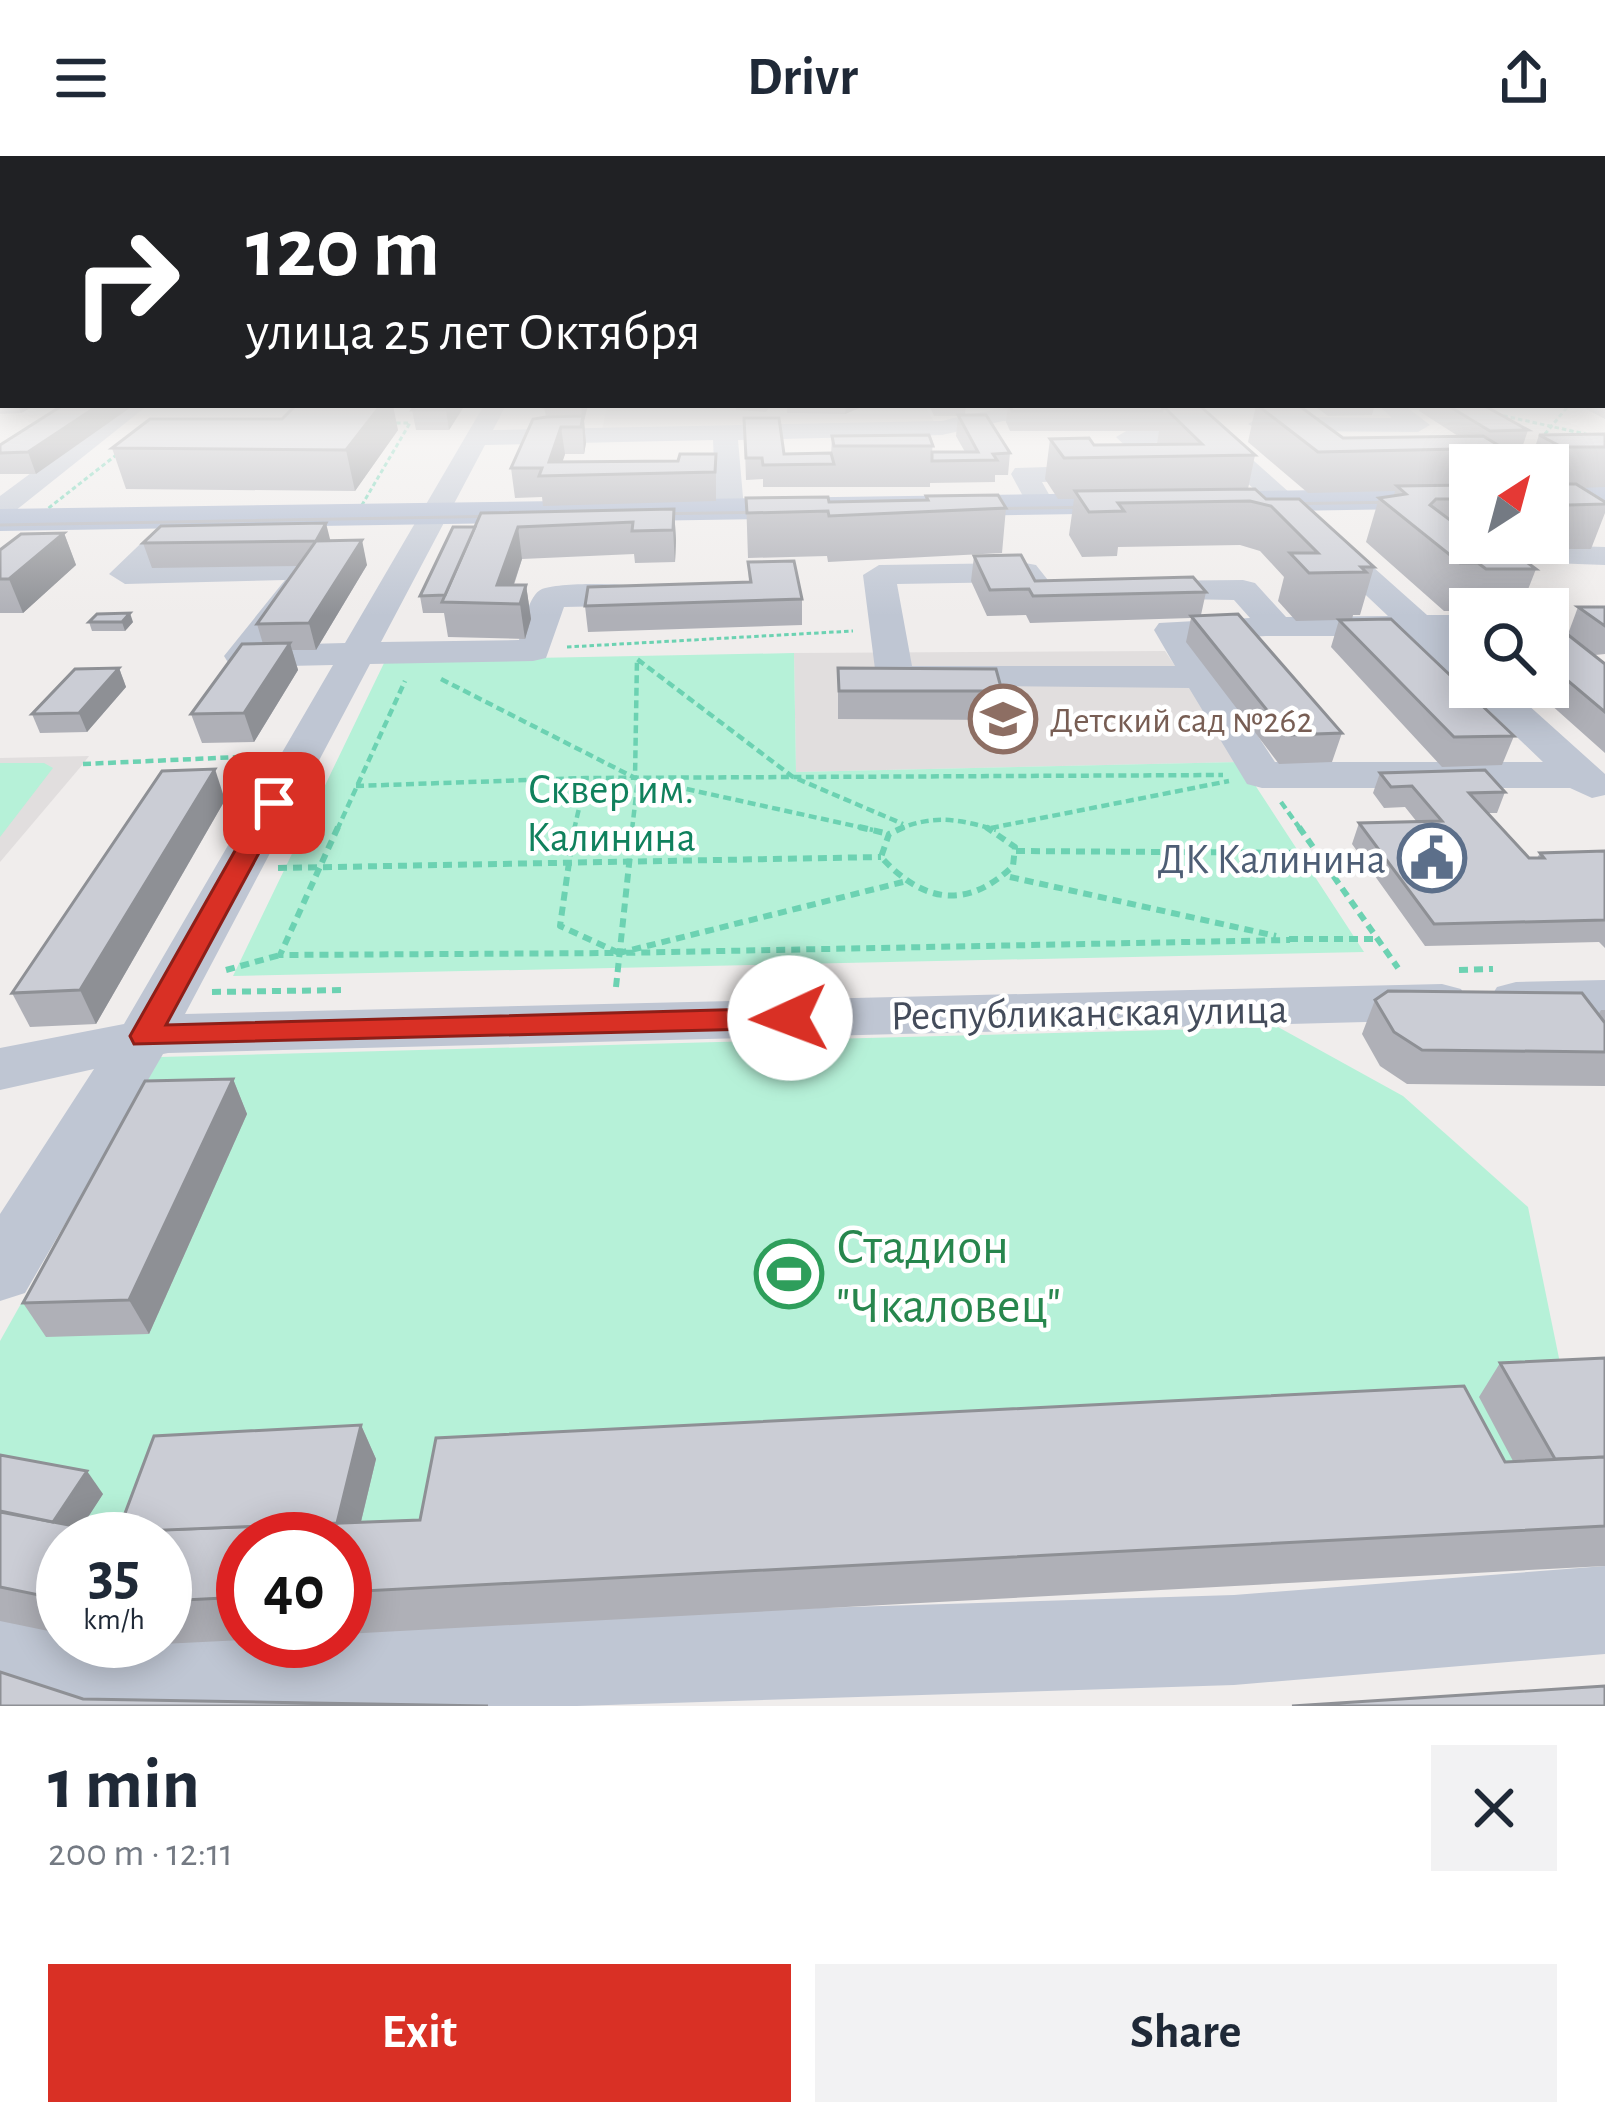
<!DOCTYPE html>
<html lang="en">
<head>
<meta charset="utf-8">
<style>
  :root { --surface:#fff; --page:#f2f2f3; --text:#1f2937; --muted:#747a83; --accent:#d93025 }
  body { margin:0; font-family:"Alegreya Sans",sans-serif; background:var(--page); color:var(--text); height:100vh; display:flex; flex-direction:column; font-size:45px; white-space:nowrap }
  * { box-sizing:border-box; margin:0 }
  p { font-size:39px; color:var(--muted) }
  .icon { flex:none; width:66px; height:66px; fill:none; stroke:currentColor; stroke-width:2; stroke-linecap:round; stroke-linejoin:round }
  .map { position:relative; height:1550px; overflow:hidden }
  .sheet { display:flex; flex-direction:column; background:var(--surface); flex:1 }
  .sheet>* { flex:none }
  .top-card { position:absolute; left:0px; top:0px; width:1605px; height:252px; box-shadow:0 6px 30px #0003; background:#202124; color:#fff; overflow:hidden }
  .needle { width:78px; rotate:36deg }
  .tools { position:absolute; left:1449px; top:288px; display:grid; gap:24px }
  .tools a { display:grid; place-items:center; width:120px; height:120px; border-radius:0px; background:var(--surface); box-shadow:0 6px 30px #0003; font-size:60px }
  .speed { position:absolute; left:36px; top:1356px; display:flex; gap:24px; font-size:60px; font-weight:700; text-align:center }
  .speed>* { display:grid; place-content:center; width:156px; height:156px; border-radius:50%; background:var(--surface); box-shadow:0 6px 30px #0003; line-height:1 }
  .speed small { font-size:30px; font-weight:400 }
  .speed .limit { border:18px solid #d22; background:#fff; color:#111 }
  .pin { position:absolute; display:grid; place-items:center; width:102px; height:102px; color:#fff; margin:-51px; border-radius:24px; box-shadow:0 6px 18px #0006 }
  .me { position:absolute; width:132px; margin:-66px; rotate:268deg; stroke-linejoin:round; filter:drop-shadow(0 0 9px #0008) }
  .turn { display:flex; align-items:center; gap:42px; height:252px; padding:0 48px; font-size:54px }
  .turn .icon { width:156px; height:156px; stroke-width:2.5 }
  .turn b { display:block; font-size:84px; line-height:102px }
  .round { display:grid; place-items:center; flex:none; width:126px; height:126px; border-radius:0px; background:var(--page) }
  .summary { display:flex; align-items:center; justify-content:space-between; height:204px; padding:0 48px }
  h1 { font-size:72px; font-weight:600; line-height:90px }
  .action { display:flex; gap:24px; margin-top:auto; padding:24px 48px }
  .action a { flex:1; height:138px; border-radius:0px; background:var(--accent); color:#fff; font-size:48px; font-weight:600; line-height:138px; text-align:center }
  .action a+a { background:var(--page); color:var(--text) }
  header { display:flex; justify-content:space-between; align-items:center; height:156px; padding:0 48px; background:var(--surface); font-size:54px; font-weight:600 }
  .map>svg:first-child { display:block }
  .education { fill:#e1dede }
  .green { fill:#b6f1d8 }
  .lines { fill:none; stroke-linecap:round; stroke-linejoin:round }
  .path-far2 { stroke:#6cd2b2; stroke-width:3; stroke-dasharray:4.5 3; stroke-linecap:butt }
  .path-far1 { stroke:#6cd2b2; stroke-width:4.5; stroke-dasharray:8 4.5; stroke-linecap:butt }
  .path { stroke:#6cd2b2; stroke-width:6; stroke-dasharray:9 6; stroke-linecap:butt }
  .minor { fill:#bfc6d3; fill-rule:evenodd }
  .major { fill:#aab6ce; fill-rule:evenodd }
  .tram { stroke:#aeb0b8; stroke-width:3 }
  .wall { fill:#afb0b7 }
  .shaded-wall { fill:#8e9095 }
  .building { fill:#cbcdd5; stroke:#8e9095; stroke-width:3 }
  .route { fill:#d93025; stroke:#8d1f18; stroke-width:3 }
  .labels { text-anchor:middle; stroke-width:9; stroke-linejoin:round; paint-order:stroke }
  .far-education-label { font-size:36px; fill:#785e54; stroke:#fff; text-anchor:start }
  .park-label { font-size:42px; fill:#10815d; stroke:#fff }
  .service-label { font-size:42px; fill:#4e5e75; stroke:#fff; text-anchor:end }
  .street-label { font-size:42px; fill:#444c5b; stroke:#fff }
  .near-leisure-label { font-size:51px; fill:#27864d; stroke:#fff; text-anchor:start }
</style>
</head>
<body>
<header><svg class="icon" aria-label="menu" viewBox="0 0 24 24"><path d="M4 6h16M4 12h16M4 18h16"/></svg>Drivr<svg class="icon" aria-label="share" viewBox="0 0 24 24"><path d="M12 15V3M7 8l5-5 5 5M5 13v7h14v-7"/></svg></header>
<div class="map">
<svg width="1605" height="1550" viewBox="0 0 1605 1550">
  <rect width="100%" height="100%" fill="#f0edec"/>
  <g class="education">
    <polygon points="607,249 924,249 935,267 602,275"/>
    <polygon points="1165,495 1240,606 796,616 794,497"/>
    <polygon points="89,600 83,608 0,706 0,602"/>
  </g>
  <g class="green">
    <polygon points="794,497 796,616 1240,606 1364,796 233,820 385,505"/>
    <polygon points="0,607 44,607 53,612 0,681"/>
    <polygon points="1278,871 1403,940 1528,1051 1560,1207 1512,1344 0,1387 0,1185 160,901"/>
  </g>
  <g class="lines">
    <g class="path-far2">
      <polyline points="1496,258 1594,280"/>
      <polygon points="276,266 410,267 359,354 41,358 129,289 257,286"/>
      <polyline points="1540,284 1569,249"/>
      <polyline points="567,491 853,475"/>
    </g>
    <g class="path-far1">
      <polyline points="441,523 635,622 637,503 793,621 903,668"/>
      <polyline points="83,608 261,600"/>
      <polyline points="650,625 873,674"/>
      <polyline points="356,630 586,622 1223,619"/>
      <polyline points="1281,646 1301,674"/>
      <polyline points="991,672 1229,625"/>
      <polyline points="337,674 405,525"/>
      <polyline points="574,674 586,622"/>
      <polyline points="632,674 638,622"/>
      <path d="M 897,674 C 934,658 958,663 996,674"/>
    </g>
    <g class="path">
      <polyline points="338,671 280,799 619,797 560,770 574,671"/>
      <polyline points="859,671 889,678"/>
      <path d="M 904,671 L 889,678 L 881,701 C 922,746 966,755 1013,710 L 1015,691 L 986,671"/>
      <polyline points="1299,671 1398,812"/>
      <polyline points="1016,695 1316,697"/>
      <polyline points="278,712 881,701"/>
      <polyline points="1010,721 1276,780"/>
      <polyline points="903,726 619,797 1290,784"/>
      <polyline points="1289,783 1377,783"/>
      <polyline points="226,814 280,799"/>
      <polyline points="1459,814 1493,813"/>
      <polyline points="616,831 633,671"/>
      <polyline points="212,836 343,834"/>
    </g>
    <g class="minor">
      <polygon points="123,249 148,249 10,359 0,361 0,340"/>
      <path d="M 484,249 L 506,249 L 493,274 L 942,265 C 975,257 1059,237 1086,259 L 1074,266 L 1003,265 L 942,279 L 738,284 L 744,353 L 730,361 L 716,353 L 713,284 L 485,289 L 381,486 L 519,484 C 524,469 528,439 542,433 C 560,425 662,426 672,439 L 656,449 L 564,451 L 546,502 L 533,505 L 370,508 L 185,858 L 1442,828 L 1461,833 L 1469,846 L 1461,859 L 1442,864 L 168,897 L 163,898 L 25,1137 L 0,1145 L 0,1058 L 94,913 L 0,934 L 0,892 L 124,868 L 333,509 L 242,511 L 229,508 L 224,500 L 285,424 L 125,428 L 109,418 L 160,369 L 170,366 L 185,375 L 153,408 L 321,407 L 326,414 L 269,489 L 345,487 Z"/>
      <path d="M 1167,249 L 1191,249 L 1427,459 L 1470,459 L 1470,479 L 1450,480 L 1470,497 L 1470,531 L 1508,531 L 1605,618 L 1605,639 L 1592,642 L 1570,632 L 1262,632 L 1247,628 L 1189,532 L 882,529 L 876,521 L 863,419 L 879,409 L 1025,407 L 1036,409 L 1051,428 L 1035,438 L 1024,435 L 1016,426 L 897,428 L 912,510 L 1175,510 L 1154,474 L 1159,467 L 1250,462 L 1234,444 L 1122,442 L 1118,435 L 1122,428 L 1134,425 L 1243,424 L 1255,427 L 1286,461 L 1388,460 L 1203,285 L 1150,287 L 1180,316 L 1176,322 L 1042,326 L 1055,349 L 1041,357 L 1031,355 L 1011,318 L 1015,312 L 1144,308 L 1116,281 L 1128,274 L 1189,271 ZM 1266,480 L 1410,480 L 1457,525 L 1469,528 L 1473,539 L 1543,606 L 1275,606 L 1195,484 Z"/>
      <polygon points="1378,249 1404,249 1430,269 1418,276 1260,275 1248,268 1260,261 1392,262"/>
      <polygon points="1605,299 1605,315 1548,316 1548,309 1505,309 1518,301"/>
      <path d="M 1438,386 L 1605,391 L 1605,409 L 1469,404 C 1495,423 1529,427 1550,453 C 1498,453 1472,437 1427,401 L 1423,395 L 1427,389 Z"/>
      <polygon points="1605,824 1605,860 1516,862 1497,857 1489,844 1497,831 1516,826"/>
      <polygon points="1605,1410 1605,1498 1234,1529 577,1550 67,1550 0,1534 0,1444 63,1459 63,1485 165,1485 165,1472 243,1470 243,1485 345,1485 345,1467 1234,1439"/>
    </g>
    <g class="major">
      <polygon points="1605,330 1605,350 1548,351 1548,331"/>
      <polygon points="1470,332 1470,352 0,375 0,353"/>
    </g>
    <g class="tram">
      <polyline points="1272,348 1470,345"/>
      <polyline points="972,353 1104,351"/>
      <polyline points="642,358 780,356"/>
      <polyline points="0,369 510,360"/>
    </g>
  </g>
  <g class="wall">
    <polygon points="0,243 3,243 3,249 34,250 21,257 0,258"/>
    <polygon points="1602,243 1605,243 1605,263 1586,253 1587,249 1602,249"/>
    <polygon points="63,249 36,318 0,318 0,289"/>
    <polygon points="416,249 465,249 449,274 416,274 412,254"/>
    <polygon points="588,249 584,265 586,287 584,298 565,298 562,306 678,305 716,298 716,345 543,350 542,341 515,342 511,312 546,261 544,251"/>
    <polygon points="673,249 720,249 716,253"/>
    <polygon points="736,249 771,249 766,256 736,254"/>
    <polygon points="787,249 867,249 845,258 787,257"/>
    <polygon points="929,249 966,249 965,259 1010,297 1008,319 995,319 995,326 930,327 930,331 763,331 763,323 746,324 744,262 784,298 831,299 832,280 933,287 932,296 965,296 956,280 958,260 934,260"/>
    <polygon points="1008,249 1169,249 1255,299 1248,333 1374,411 1360,459 1353,459 1352,464 1514,580 1502,609 1442,611 1331,491 1339,464 1296,465 1278,445 1284,421 1260,395 1240,389 1118,391 1117,400 1082,401 1069,379 1074,343 1058,343 1045,323 1050,283 1094,289 1157,288 1159,275 1010,275 1006,266"/>
    <polygon points="1211,249 1253,249 1253,252 1215,252"/>
    <polygon points="1256,249 1343,282 1458,280 1419,255 1421,249 1483,249 1528,274 1521,295 1502,295 1497,309 1470,309 1470,387 1536,413 1522,449 1535,453 1470,453 1470,462 1461,455 1444,455 1366,386 1379,342 1394,339 1395,335 1308,337 1248,286"/>
    <polygon points="1313,249 1375,249 1372,259 1328,260"/>
    <polygon points="282,263 398,274 355,335 126,333 112,292"/>
    <polygon points="1605,278 1605,331 1581,332 1605,346 1605,357 1591,393 1551,393 1543,387 1548,387 1548,309 1529,309 1539,279"/>
    <polygon points="926,340 1006,352 1002,397 828,406 827,400 748,402 746,342 829,346 926,344"/>
    <polygon points="674,353 676,384 675,406 635,407 634,398 522,403 514,429 526,429 531,463 525,483 448,481 444,457 423,457 420,440 475,371"/>
    <polygon points="64,377 76,409 23,457 0,457 0,394"/>
    <polygon points="330,385 367,409 316,494 292,494 298,514 254,586 202,587 191,558 263,488 257,468 299,410 152,412 143,387"/>
    <polygon points="974,400 1035,425 1206,436 1201,459 1342,577 1332,606 1279,608 1186,486 1191,462 1030,467 1026,459 987,460 971,425"/>
    <polygon points="748,406 802,443 802,469 588,476 585,450 749,427"/>
    <polygon points="1578,451 1605,451 1605,498 1595,499 1568,478"/>
    <polygon points="1548,463 1605,508 1605,597 1531,531 1548,531"/>
    <polygon points="89,466 133,466 125,475 92,475"/>
    <polygon points="119,512 126,531 87,576 40,577 32,558"/>
    <polygon points="838,512 1002,535 999,564 838,563"/>
    <polygon points="1380,617 1505,636 1497,657 1488,657 1529,702 1537,702 1540,697 1605,695 1605,792 1599,786 1425,790 1352,688 1359,667 1417,666 1405,651 1384,652 1373,637"/>
    <polygon points="225,644 96,868 30,871 12,837"/>
    <polygon points="1375,844 1598,859 1601,854 1605,854 1605,930 1407,928 1380,910 1362,878"/>
    <polygon points="233,923 247,958 149,1178 46,1181 23,1147"/>
    <polygon points="1605,1202 1605,1410 345,1478 345,1383 243,1383 243,1484 121,1490 96,1485 165,1485 165,1383 63,1383 63,1478 0,1465 0,1299 103,1338 81,1371 106,1376 118,1376 361,1269 376,1303 361,1366 1513,1305 1479,1241 1500,1207"/>
  </g>
  <g class="shaded-wall">
    <polygon points="18,249 33,249 34,250 21,257"/>
    <polygon points="99,249 134,249 36,318 28,296"/>
    <polygon points="381,249 393,249 398,274 355,335 346,294"/>
    <polygon points="449,249 465,249 449,274 446,254"/>
    <polygon points="581,249 588,249 584,265 586,287 584,298"/>
    <polygon points="846,249 867,249 845,258"/>
    <polygon points="561,271 565,298 558,320 549,306"/>
    <polygon points="674,353 676,384 675,406 673,374"/>
    <polygon points="326,367 332,391 316,385"/>
    <polygon points="518,371 522,403 507,448 497,429"/>
    <polygon points="64,377 76,409 23,457 9,423"/>
    <polygon points="362,384 367,409 316,494 309,467"/>
    <polygon points="526,429 531,463 525,483 520,448"/>
    <polygon points="130,457 133,466 125,475 122,466"/>
    <polygon points="290,487 298,514 254,586 244,557"/>
    <polygon points="119,512 126,531 87,576 79,557"/>
    <polygon points="215,613 225,644 96,868 80,834"/>
    <polygon points="233,923 247,958 149,1178 129,1144"/>
    <polygon points="361,1269 376,1303 350,1411 334,1379"/>
    <polygon points="87,1315 103,1338 74,1383 43,1382"/>
  </g>
  <g class="building">
    <polygon points="63,249 99,249 28,296 0,297 0,289"/>
    <polygon points="296,249 381,249 346,294 112,292 150,263 282,263"/>
    <polygon points="416,249 449,249 446,254 412,254"/>
    <polygon points="545,249 581,249 544,251"/>
    <polygon points="1010,249 1169,249 1170,250 1163,250 1162,255 1012,255"/>
    <polygon points="1257,249 1298,249 1343,282 1483,280 1503,292 1318,296"/>
    <polygon points="1447,249 1483,249 1528,274 1490,275"/>
    <polygon points="1163,250 1200,250 1255,299 1064,302 1050,283 1089,282 1094,289 1202,288"/>
    <polygon points="958,259 986,259 1010,297 993,298 997,304 932,305 932,296 978,296"/>
    <polygon points="583,260 581,271 561,271 549,306 678,305 680,298 716,298 715,316 539,320 542,312 511,312 533,263 546,261"/>
    <polygon points="744,262 779,262 784,298 831,297 834,308 763,309 762,302 746,302"/>
    <polygon points="1605,278 1605,291 1562,291 1539,279"/>
    <polygon points="929,279 933,290 834,290 832,280"/>
    <polygon points="1548,328 1576,328 1605,346 1605,348 1569,349 1558,342 1548,342"/>
    <polygon points="1470,329 1470,343 1436,343 1430,349 1470,379 1470,387 1504,389 1536,413 1486,413 1478,407 1460,407 1379,342 1406,338 1397,330"/>
    <polygon points="1255,333 1266,343 1299,343 1374,411 1361,411 1366,416 1309,417 1290,397 1318,397 1271,350 1250,345 1118,347 1124,355 1089,356 1075,335"/>
    <polygon points="998,339 1006,352 829,360 828,355 747,357 746,342 828,341 829,346 928,344 926,340"/>
    <polygon points="674,353 673,374 632,375 633,366 518,371 497,429 526,429 520,448 442,446 481,357"/>
    <polygon points="326,367 316,385 143,387 161,370"/>
    <polygon points="453,371 475,371 445,439 420,440"/>
    <polygon points="64,377 9,423 0,423 0,394 21,378"/>
    <polygon points="362,384 309,467 257,468 316,385"/>
    <polygon points="1021,399 1035,425 1193,421 1206,436 1033,440 1029,433 990,434 974,400"/>
    <polygon points="794,405 802,443 585,450 588,431 751,426 748,406"/>
    <polygon points="1531,449 1535,453 1482,453 1479,450"/>
    <polygon points="1578,451 1605,451 1605,470"/>
    <polygon points="130,457 122,466 89,466 97,458"/>
    <polygon points="1238,458 1342,577 1287,579 1191,460"/>
    <polygon points="1391,463 1514,580 1454,581 1339,464"/>
    <polygon points="1548,463 1605,508 1605,556 1548,508"/>
    <polygon points="290,487 244,557 191,558 242,488"/>
    <polygon points="119,512 79,557 32,558 75,513"/>
    <polygon points="838,512 996,513 1002,535 839,535"/>
    <polygon points="215,613 80,834 12,837 162,615"/>
    <polygon points="1485,614 1505,636 1469,637 1529,702 1544,702 1540,697 1605,695 1605,764 1434,768 1359,667 1442,665 1412,630 1391,631 1380,617"/>
    <polygon points="1388,835 1582,837 1605,867 1605,896 1422,894 1394,876 1375,844"/>
    <polygon points="233,923 129,1144 23,1147 145,925"/>
    <polygon points="1605,1202 1605,1301 1555,1303 1500,1207"/>
    <polygon points="1464,1230 1505,1306 1605,1301 1605,1370 345,1436 345,1383 243,1383 243,1441 165,1445 165,1383 63,1383 63,1444 0,1431 0,1356 106,1376 420,1364 436,1282"/>
    <polygon points="361,1269 337,1367 118,1376 154,1280"/>
    <polygon points="0,1299 87,1315 53,1366 0,1355"/>
    <polygon points="0,1516 83,1543 488,1550 0,1550"/>
    <polygon points="1605,1530 1605,1550 1292,1550"/>
  </g>
  <linearGradient id="sky" x2="0" y2="1"><stop stop-color="#7ebbec"/><stop offset="0.53" stop-color="#f8f7f6"/><stop offset="1" stop-color="#f8f7f6" stop-opacity="0"/></linearGradient>
  <rect width="1605" height="460" fill="url(#sky)"/>
  <polygon class="route" points="274,640 286,647 166,869 790,852 805,862 790,872 134,888 130,880 262,647"/>
  <defs>
    <symbol id="school-ring" viewBox="-11 -11 22 22"><circle r="9.5" fill="#fff" stroke="#8d6e63" stroke-width="1.5"/><path d="M0-5L7-2L0 1L-7-2ZM-4 1L0 2.5L4 1V4Q0 6-4 4Z" fill="#8d6e63"/></symbol>
    <symbol id="civic-ring" viewBox="-11 -11 22 22"><circle r="9.5" fill="#fff" stroke="#5c6f8a" stroke-width="1.5"/><path d="M-.6-6.5H3V-4.5H.6V-3L4-1V1h2V6H-6V1h2V-1L-.6-3ZM-1.2 2.5V6h2.4V2.5Z" fill="#5c6f8a"/></symbol>
    <symbol id="stadium-ring" viewBox="-11 -11 22 22"><circle r="9.5" fill="#fff" stroke="#2e9e5b" stroke-width="1.5"/><path d="M0-5a6.5 5 0 1 0 0 10a6.5 5 0 1 0 0-10ZM-3.5-1.8h7v3.6h-7Z" fill="#2e9e5b"/></symbol>
  </defs>
  <g fill-rule="evenodd">
    <use href="#school-ring" x="965" y="525" width="76" height="76"/>
    <use href="#civic-ring" x="1394" y="664" width="76" height="76"/>
    <use href="#stadium-ring" x="751" y="1080" width="76" height="76"/>
  </g>
  <g class="labels">
    <g class="far-education-label">
      <text x="1050" y="576">Детский сад №262</text>
    </g>
    <g class="park-label">
      <text x="611" y="647">Сквер им.<tspan x="611" dy="48">Калинина</tspan></text>
    </g>
    <g class="service-label">
      <text x="1386" y="717">ДК Калинина</text>
    </g>
    <g class="street-label">
      <text transform="translate(1089 855) rotate(-1)" y="15">Республиканская улица</text>
    </g>
    <g class="near-leisure-label">
      <text x="836" y="1107">Стадион<tspan x="836" dy="59">"Чкаловец"</tspan></text>
    </g>
  </g>
</svg>
<div class="tools">
<a><svg class="needle" viewBox="-14 -14 28 28"><path d="M0-13l5 13h-10z" fill="#e53935"/><path d="M0 13l5-13h-10z" fill="#747a83"/></svg></a>
<a><svg class="icon" aria-label="search" viewBox="0 0 24 24"><circle cx="10" cy="10" r="6"/><path d="M15 15l6 6"/></svg></a>
</div>
<div class="speed"><div>35<small>km/h</small></div><div class="limit">40</div></div>
<div class="pin" style="left:274px;top:647px;background:#d93025"><svg class="icon" aria-label="arrive" viewBox="0 0 24 24"><path d="M6 21V4h12l-3 4 3 4H6"/></svg></div>
<svg class="me" style="left:790px;top:862px" viewBox="-20 -20 40 40"><circle r="19" fill="#fff"/><path d="M0-13L10 11 0 6-10 11z" fill="#d93025"/></svg>
<div class="top-card">
<div class="turn"><svg class="icon" aria-label="right" viewBox="0 0 24 24"><path d="M7 20v-9h11M14 6l5 5-5 5"/></svg><div><b>120 m</b>улица 25 лет Октября</div></div>
</div>
</div>
<section class="sheet">
<div class="summary"><div><h1>1 min</h1><p>200 m · 12:11</p></div><a class="round"><svg class="icon" aria-label="close" viewBox="0 0 24 24"><path d="M6 6l12 12M18 6L6 18"/></svg></a></div>
<div class="action"><a>Exit</a><a>Share</a></div>
</section>
</body>
</html>
